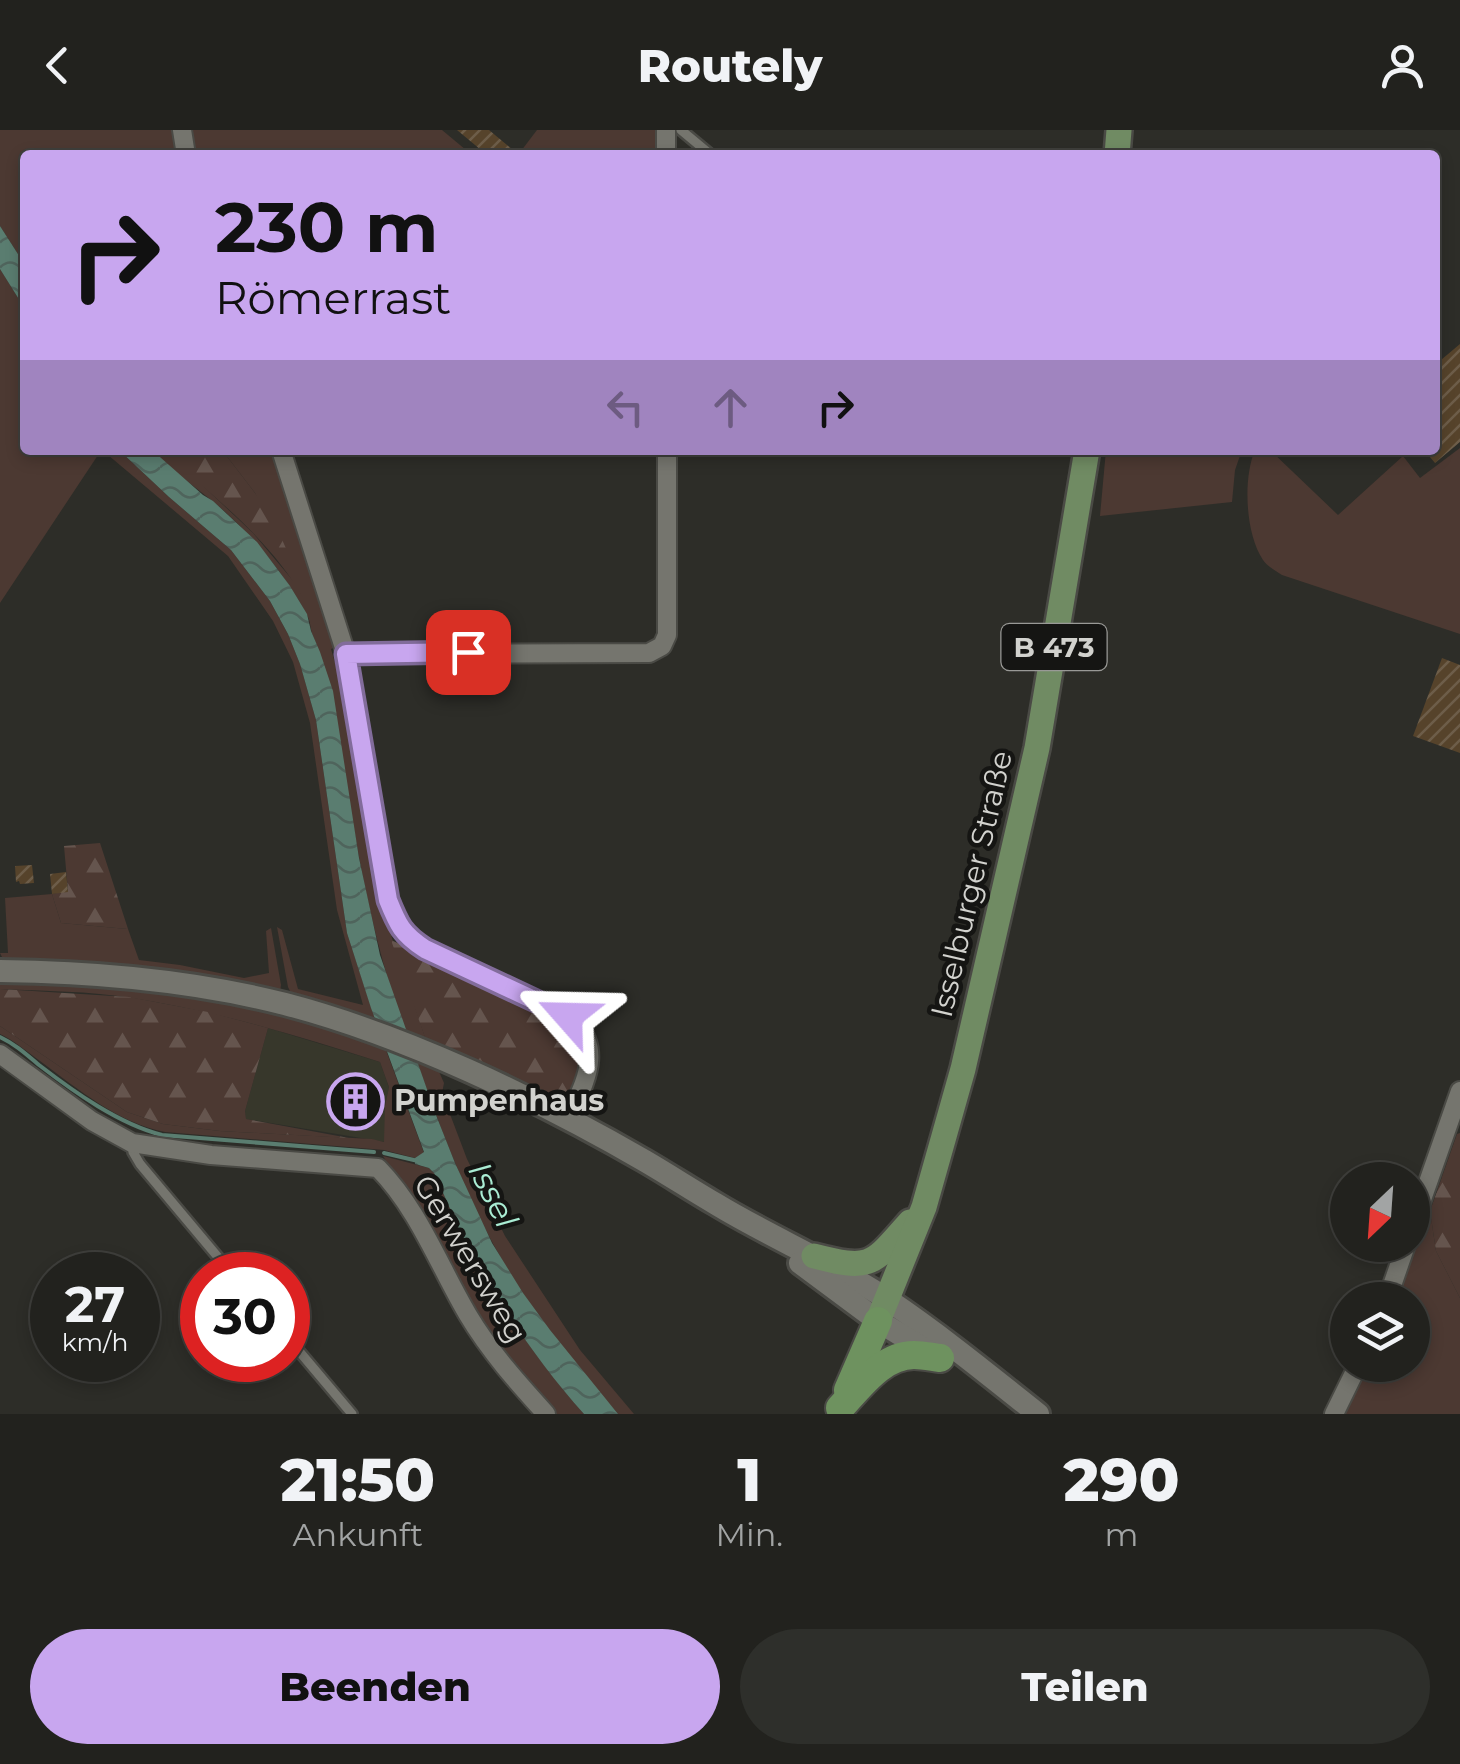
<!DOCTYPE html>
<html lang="de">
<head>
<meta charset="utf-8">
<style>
  :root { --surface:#22221e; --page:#2e2f2b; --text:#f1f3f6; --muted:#a2a4a4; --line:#3f3f3c; --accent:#c8a6ef }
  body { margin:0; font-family:Montserrat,sans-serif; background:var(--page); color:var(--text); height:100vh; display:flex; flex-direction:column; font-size:38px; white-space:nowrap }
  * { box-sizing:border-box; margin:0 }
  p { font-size:32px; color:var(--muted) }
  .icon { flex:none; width:55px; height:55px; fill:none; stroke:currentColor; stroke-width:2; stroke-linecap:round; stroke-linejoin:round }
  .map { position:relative; height:1284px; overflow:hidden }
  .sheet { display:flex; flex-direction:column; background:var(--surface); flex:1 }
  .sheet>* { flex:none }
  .banner { position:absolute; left:20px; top:20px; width:1420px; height:305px; border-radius:10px; box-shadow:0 5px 15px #0003,0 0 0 2px var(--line); background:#c8a6ef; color:#111; overflow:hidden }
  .needle { width:65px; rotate:205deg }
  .tools { position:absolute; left:1330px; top:1032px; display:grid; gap:20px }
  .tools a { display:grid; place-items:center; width:100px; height:100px; border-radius:50%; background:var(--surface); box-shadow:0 5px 15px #0003,0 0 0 2px var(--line); font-size:50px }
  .speed { position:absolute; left:30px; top:1122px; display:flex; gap:20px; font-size:50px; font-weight:700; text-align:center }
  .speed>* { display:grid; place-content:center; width:130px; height:130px; border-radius:50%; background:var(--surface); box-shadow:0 5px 15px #0003,0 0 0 2px var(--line); line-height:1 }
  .speed small { font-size:25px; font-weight:400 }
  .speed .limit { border:15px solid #d22; background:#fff; color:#111 }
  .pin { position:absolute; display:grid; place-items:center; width:85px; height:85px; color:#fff; margin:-42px; border-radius:20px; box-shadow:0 5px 15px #0006 }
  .me { position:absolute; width:110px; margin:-55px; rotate:295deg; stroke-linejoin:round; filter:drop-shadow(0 0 8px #0008) }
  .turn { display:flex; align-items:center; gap:35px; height:210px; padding:0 30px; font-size:45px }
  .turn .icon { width:130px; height:130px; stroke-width:2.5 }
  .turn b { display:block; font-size:70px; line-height:85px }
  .lanes { display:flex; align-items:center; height:95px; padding:0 30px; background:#0003; justify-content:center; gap:50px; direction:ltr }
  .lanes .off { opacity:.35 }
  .eta { display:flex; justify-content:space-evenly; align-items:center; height:170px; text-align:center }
  .eta b { font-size:60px; font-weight:800; line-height:70px }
  .action { display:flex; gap:20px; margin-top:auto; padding:20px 30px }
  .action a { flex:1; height:115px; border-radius:60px; background:var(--accent); color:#111; font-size:40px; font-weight:800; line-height:115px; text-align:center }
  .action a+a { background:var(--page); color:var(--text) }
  header { display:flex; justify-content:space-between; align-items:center; height:130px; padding:0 30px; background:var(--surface); font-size:45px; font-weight:800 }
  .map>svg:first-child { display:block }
  .built { fill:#37372b }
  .green { fill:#4c3932 }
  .forest { fill:url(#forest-firs) }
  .water { fill:url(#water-waves) }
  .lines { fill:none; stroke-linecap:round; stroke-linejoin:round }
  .stream { stroke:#5a7d70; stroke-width:4 }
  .building { fill:url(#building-hatch) }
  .service-casing { stroke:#4a4a45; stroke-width:14 }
  .minor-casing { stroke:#4a4a45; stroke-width:22 }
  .secondary-casing { stroke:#4a4a45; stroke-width:28 }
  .primary-casing { stroke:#4a4a45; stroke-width:30 }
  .trunk-casing { stroke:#4a4a45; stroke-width:32 }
  .service { stroke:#75756e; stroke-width:9 }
  .minor { stroke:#75756e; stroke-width:18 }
  .secondary { stroke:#75756e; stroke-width:22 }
  .primary { stroke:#708b63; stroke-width:25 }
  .trunk { stroke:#6e925f; stroke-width:28 }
  .route-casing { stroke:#826c9b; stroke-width:25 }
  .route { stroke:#c8a6ef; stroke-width:18 }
  .labels { text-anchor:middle; stroke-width:9; stroke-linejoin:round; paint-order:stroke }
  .shield { fill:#151513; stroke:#999996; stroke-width:2.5 }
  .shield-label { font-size:28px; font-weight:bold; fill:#d2d2ce }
  .street-label { font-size:30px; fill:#d2d2ce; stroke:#151513 }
  .poi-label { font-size:30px; font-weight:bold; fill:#d2d2ce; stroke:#151513; text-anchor:start }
  .water-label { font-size:32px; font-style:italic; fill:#aaedd4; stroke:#151513 }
</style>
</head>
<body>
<header><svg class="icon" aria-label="back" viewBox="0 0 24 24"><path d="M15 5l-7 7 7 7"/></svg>Routely<svg class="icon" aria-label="person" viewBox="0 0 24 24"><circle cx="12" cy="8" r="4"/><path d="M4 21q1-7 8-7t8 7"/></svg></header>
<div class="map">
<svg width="1460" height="1284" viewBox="0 0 1460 1284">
  <defs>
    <pattern id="forest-firs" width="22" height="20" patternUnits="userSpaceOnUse" patternTransform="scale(2.5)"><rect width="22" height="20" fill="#4c3932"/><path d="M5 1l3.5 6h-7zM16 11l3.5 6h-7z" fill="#65554e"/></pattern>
    <pattern id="water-waves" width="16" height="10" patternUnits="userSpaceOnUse" patternTransform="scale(2.5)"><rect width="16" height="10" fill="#5a7d70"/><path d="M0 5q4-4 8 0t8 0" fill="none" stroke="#4f645c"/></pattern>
    <pattern id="building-hatch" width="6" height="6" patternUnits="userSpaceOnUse" patternTransform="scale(2.5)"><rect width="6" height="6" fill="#56432b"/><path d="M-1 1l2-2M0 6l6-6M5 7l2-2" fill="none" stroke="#6d5d49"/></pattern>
  </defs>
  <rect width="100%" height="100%" fill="#2d2d28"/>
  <polygon class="built" points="268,898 380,932 389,957 385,976 385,1012 246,989 245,981"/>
  <g class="green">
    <polygon points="0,0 172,0 177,25 25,25 25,135 0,96"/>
    <polygon points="189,0 442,0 472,25 193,25"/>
    <polygon points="537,0 658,0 658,25 518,25"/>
    <polygon points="0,139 25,179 25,320 119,320 169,367 231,420 270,471 288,504 300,534 316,590 347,803 377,895 292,865 288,857 277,797 282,800 298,859 363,875 337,780 310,593 293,532 273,491 228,426 108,325 100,322 0,473"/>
    <path d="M 1460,318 L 1460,504 L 1282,445 C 1276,441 1267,436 1263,430 C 1245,403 1243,348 1255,320 L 1270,320 L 1338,385 L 1403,326 L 1420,348 Z"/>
    <path d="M 152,320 L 165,320 L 253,403 L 295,453 L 304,469 L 255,363 L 222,320 L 270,320 L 320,464 L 335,517 L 331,519 L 350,584 L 368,699 L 386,790 L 428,916 L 407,906 C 378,828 362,750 349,669 C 339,612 336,561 313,506 C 310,499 311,492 307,485 C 284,443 252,404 216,374 C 194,356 171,340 152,320 Z"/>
    <polygon points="1106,320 1242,320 1235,340 1232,372 1100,386"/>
    <polygon points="52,764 61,793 128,799 139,830 180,835 244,848 269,843 266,801 271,798 281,855 280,862 10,833 3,829 0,823 8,823 5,768"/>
    <path d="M 3,849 L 180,861 L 300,888 L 359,907 L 386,920 L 424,1023 L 415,1028 L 384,1020 L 165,1002 C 118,993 78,959 40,931 C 26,921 15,911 0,904 L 0,896 L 127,982 L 163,994 L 220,1001 L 372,1009 L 384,1012 L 385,976 L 389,957 L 380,932 C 298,906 217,881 132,868 C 89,861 44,861 0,859 L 0,851 Z"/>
    <path d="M 417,932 L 435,939 L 437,937 L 444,953 L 442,963 L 467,1029 L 505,1106 L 580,1220 L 634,1284 L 618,1284 C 571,1231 524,1173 491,1110 C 461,1053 438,992 417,932 Z"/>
    <path d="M 383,1026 L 429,1038 L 434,1043 C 447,1070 458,1100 473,1126 C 504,1182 542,1236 584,1284 L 551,1284 L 491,1215 Z"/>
    <polygon points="1430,1081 1436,1121 1460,1168 1460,1284 1344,1284 1368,1235 1412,1235 1412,1170 1396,1170"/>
  </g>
  <g class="forest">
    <path d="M 222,320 L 255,363 L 276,396 L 308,468 L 304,470 C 272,410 212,366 163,321 Z"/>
    <polygon points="100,713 128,799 61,793 52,764 68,761 64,716"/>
    <path d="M 391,810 L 559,887 C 564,893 572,899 577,905 C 587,920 580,956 565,966 C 561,970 554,970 549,970 L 428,916 Z"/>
    <polygon points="0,859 129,867 208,882 268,898 245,981 246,989 349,1008 220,1001 163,994 127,982 0,896"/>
    <polygon points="1460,1003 1460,1168 1436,1121 1430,1081 1457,1004"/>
  </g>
  <g class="water">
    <polygon points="0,96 25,135 25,179 0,139"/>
    <path d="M 119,320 L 152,320 L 203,365 L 213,371 L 257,412 L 290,456 L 307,484 L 311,501 L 320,522 L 333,561 L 359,728 L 380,825 L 436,985 L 455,1033 L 492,1113 L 523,1163 L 550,1200 L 618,1284 L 584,1284 C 542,1237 504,1182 473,1126 C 458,1100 447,1070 434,1043 L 429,1038 L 415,1034 L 415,1028 L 424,1022 L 371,878 L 347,803 L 316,590 L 300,534 L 288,504 L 270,471 L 231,420 L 169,367 Z"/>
  </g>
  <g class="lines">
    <g class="stream">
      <path d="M 0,907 C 15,914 26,924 39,935 C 74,962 119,994 162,1005 L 374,1022"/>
      <polyline points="384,1023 418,1031"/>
    </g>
  </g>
  <g class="building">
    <polygon points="457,0 489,0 519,25 487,25"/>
    <polygon points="1460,214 1460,312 1435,333 1424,320 1435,320 1435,235"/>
    <polygon points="1442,528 1460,535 1460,623 1413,606"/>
    <polygon points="32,735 34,753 20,754 19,751 16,752 15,736"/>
    <polygon points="66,742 68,762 52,764 50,744"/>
  </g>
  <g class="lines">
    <defs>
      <g id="service">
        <polyline points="681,0 711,25"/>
        <polyline points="132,1013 133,1022 140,1034 233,1145"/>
        <polyline points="288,1208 352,1284"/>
      </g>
      <g id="minor">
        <polyline points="182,0 186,25"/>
        <polyline points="666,0 666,25"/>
        <path d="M 281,320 L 346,524 L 388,770 C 398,795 402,804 425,819 L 568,885 C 606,918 585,951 568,990"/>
        <polyline points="346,524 649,523 662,516 667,505 667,320"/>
        <path d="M 0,924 L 92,991 L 132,1013 L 211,1025 L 378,1038 C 419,1080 439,1136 468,1185 C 490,1222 518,1253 546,1284"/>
        <polyline points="1412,1098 1460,961"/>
        <polyline points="1387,1170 1406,1115"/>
        <polyline points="1334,1284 1358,1235"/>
      </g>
      <g id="secondary">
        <path d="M 0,841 C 96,842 191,850 285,874 C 404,905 538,969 645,1031 C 669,1045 692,1060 716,1074 C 772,1108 833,1133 888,1170 C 940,1205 989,1245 1038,1284"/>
        <polyline points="800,1133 878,1191 939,1228"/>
      </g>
      <g id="primary">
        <polyline points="1117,25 1119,0"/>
        <path d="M 814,1126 C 872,1141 872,1135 910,1092"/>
        <polyline points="878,1191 924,1077 963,939 1037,618 1087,320"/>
      </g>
      <g id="trunk">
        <polyline points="848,1260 878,1191"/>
        <path d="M 840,1278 C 860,1257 882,1225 914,1225 C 923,1225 932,1227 940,1228"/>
      </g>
    </defs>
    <use href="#service" class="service-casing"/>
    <use href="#minor" class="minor-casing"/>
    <use href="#secondary" class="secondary-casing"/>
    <use href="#primary" class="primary-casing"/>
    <use href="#trunk" class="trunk-casing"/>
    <use href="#service" class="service"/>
    <use href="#minor" class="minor"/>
    <use href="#secondary" class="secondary"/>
    <use href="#primary" class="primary"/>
    <use href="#trunk" class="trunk"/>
  </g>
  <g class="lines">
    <defs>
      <path id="route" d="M 468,522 L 346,524 L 388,770 C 398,795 402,804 425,819 L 568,886"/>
    </defs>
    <use href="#route" class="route-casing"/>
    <use href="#route" class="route"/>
  </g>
  <defs>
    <symbol id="building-ring" viewBox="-11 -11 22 22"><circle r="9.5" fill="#151513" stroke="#c8a6ef" stroke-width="1.5"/><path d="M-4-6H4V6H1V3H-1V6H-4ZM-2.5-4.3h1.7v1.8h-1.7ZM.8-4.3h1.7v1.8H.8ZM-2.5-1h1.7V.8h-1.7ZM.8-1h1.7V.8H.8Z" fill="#c8a6ef"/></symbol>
  </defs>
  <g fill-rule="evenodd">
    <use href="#building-ring" x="324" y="940" width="63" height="63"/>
  </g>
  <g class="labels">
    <rect class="shield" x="1001.5" y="494" width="105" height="46" rx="8"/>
    <g class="shield-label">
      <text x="1054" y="527">B 473</text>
    </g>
    <g class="street-label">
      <text transform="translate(972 754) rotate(-77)" y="10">Isselburger Straße</text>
      <text transform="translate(470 1129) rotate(59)" y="10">Gerwersweg</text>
    </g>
    <g class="poi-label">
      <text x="394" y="981">Pumpenhaus</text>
    </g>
    <g class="water-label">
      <text transform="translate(493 1065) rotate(63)" y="11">Issel</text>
    </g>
  </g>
</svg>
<div class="tools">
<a><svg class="needle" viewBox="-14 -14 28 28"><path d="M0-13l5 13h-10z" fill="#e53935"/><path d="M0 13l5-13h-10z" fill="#a2a4a4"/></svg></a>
<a><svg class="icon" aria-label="layers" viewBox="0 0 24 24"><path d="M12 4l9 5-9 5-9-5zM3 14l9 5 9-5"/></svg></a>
</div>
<div class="speed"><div>27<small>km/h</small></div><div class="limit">30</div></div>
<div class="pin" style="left:468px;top:522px;background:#d93025"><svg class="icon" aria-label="arrive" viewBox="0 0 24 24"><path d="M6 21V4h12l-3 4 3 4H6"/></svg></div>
<svg class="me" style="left:568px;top:886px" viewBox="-20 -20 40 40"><path d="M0-17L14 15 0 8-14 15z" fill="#c8a6ef" stroke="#fff" stroke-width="4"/></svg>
<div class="banner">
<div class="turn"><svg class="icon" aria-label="right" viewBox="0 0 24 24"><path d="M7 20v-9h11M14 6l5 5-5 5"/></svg><div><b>230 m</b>Römerrast</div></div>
<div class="lanes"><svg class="icon off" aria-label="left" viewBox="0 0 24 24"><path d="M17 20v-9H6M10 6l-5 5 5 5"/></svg><svg class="icon off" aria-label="ahead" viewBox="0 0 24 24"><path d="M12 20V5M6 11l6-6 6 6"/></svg><svg class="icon" aria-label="right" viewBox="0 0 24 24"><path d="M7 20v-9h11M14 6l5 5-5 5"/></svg></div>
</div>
</div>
<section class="sheet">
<div class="eta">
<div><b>21:50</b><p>Ankunft</p></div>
<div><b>1</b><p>Min.</p></div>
<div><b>290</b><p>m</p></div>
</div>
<div class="action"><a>Beenden</a><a>Teilen</a></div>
</section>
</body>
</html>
